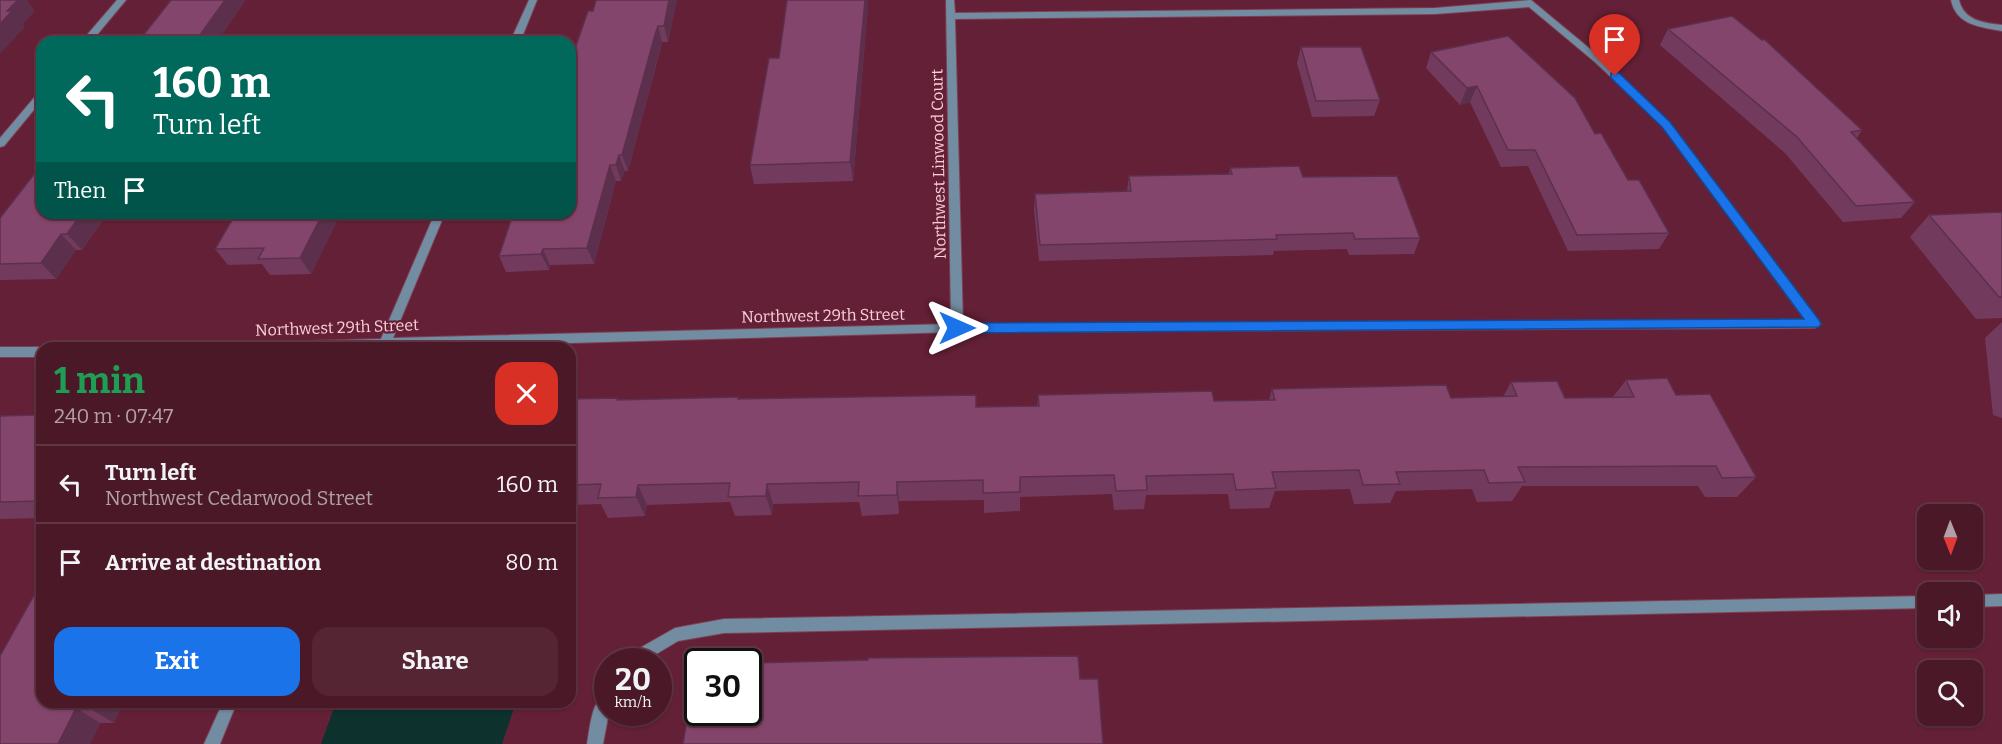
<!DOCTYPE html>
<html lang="en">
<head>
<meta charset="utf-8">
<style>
  :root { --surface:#4b1828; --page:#552534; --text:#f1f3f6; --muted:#b2a0a8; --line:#623745; --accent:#1a73e8 }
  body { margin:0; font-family:Bitter,serif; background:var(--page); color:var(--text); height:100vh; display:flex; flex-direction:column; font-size:22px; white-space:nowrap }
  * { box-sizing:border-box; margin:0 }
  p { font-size:20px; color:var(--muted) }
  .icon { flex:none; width:33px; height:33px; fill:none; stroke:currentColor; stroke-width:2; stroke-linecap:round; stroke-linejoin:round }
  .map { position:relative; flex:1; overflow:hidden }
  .side { position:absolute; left:36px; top:342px; width:540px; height:366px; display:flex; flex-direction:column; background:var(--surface); border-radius:18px; box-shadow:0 2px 4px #0004,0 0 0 2px var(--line) }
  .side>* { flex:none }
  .banner { position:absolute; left:36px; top:36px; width:540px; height:183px; border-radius:18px; box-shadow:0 2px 4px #0004,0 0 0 2px var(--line); background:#00695c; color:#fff; overflow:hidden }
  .needle { width:39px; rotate:179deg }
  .tools { position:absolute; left:1917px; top:504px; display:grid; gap:12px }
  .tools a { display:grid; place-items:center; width:66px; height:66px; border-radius:12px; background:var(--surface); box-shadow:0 2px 4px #0004,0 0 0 2px var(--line); font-size:30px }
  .speed { position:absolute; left:594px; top:648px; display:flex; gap:12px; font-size:30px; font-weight:700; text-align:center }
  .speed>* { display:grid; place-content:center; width:78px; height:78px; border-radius:50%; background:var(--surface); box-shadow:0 2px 4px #0004,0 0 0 2px var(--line); line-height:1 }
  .speed small { font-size:15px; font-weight:400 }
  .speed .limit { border:3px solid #111; border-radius:9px; background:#fff; color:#111 }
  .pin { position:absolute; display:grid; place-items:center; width:51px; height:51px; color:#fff; margin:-62px -26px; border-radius:50% 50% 50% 0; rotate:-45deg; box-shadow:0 0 6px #0007 }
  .pin .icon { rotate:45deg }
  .me { position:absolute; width:66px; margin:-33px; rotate:90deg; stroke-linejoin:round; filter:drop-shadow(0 0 4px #0008) }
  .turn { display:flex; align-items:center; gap:21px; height:126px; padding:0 18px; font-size:27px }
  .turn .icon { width:78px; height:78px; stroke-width:2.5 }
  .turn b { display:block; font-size:42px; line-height:51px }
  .then { display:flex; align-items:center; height:57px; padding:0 18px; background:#0003; gap:12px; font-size:22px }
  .round { display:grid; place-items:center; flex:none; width:63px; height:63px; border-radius:18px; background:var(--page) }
  .summary { display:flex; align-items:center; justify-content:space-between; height:102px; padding:0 18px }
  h1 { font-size:36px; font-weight:700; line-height:45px; color:#1e9e55 }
  .action { display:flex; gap:12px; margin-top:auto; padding:12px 18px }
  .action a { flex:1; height:69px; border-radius:18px; background:var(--accent); color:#fff; font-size:24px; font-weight:700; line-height:69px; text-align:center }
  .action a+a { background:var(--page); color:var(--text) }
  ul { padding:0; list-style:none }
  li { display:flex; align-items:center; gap:18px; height:78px; padding:0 18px; border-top:2px solid var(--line) }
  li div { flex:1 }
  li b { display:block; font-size:22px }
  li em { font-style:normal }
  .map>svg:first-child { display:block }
  .water { fill:#0d312d }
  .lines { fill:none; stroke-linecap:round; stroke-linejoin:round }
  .service-casing { stroke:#7f4053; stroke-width:2 }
  .minor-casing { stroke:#7f4053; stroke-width:2 }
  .service { fill:#728ca2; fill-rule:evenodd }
  .minor { fill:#728ca2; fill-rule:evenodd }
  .wall { fill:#723b5d }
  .shaded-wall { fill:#5c304c }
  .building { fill:#84456c; stroke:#5c304c; stroke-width:1.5 }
  .route { fill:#1a73e8; stroke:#114b97; stroke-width:1.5 }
  .labels { text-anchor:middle; stroke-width:4.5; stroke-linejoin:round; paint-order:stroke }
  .street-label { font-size:16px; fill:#facfd8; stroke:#642036 }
</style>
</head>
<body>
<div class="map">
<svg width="2002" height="744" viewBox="0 0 2002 744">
  <rect width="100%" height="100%" fill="#642036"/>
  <polygon class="water" points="336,702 516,702 502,744 321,744"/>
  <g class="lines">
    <defs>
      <path id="service" d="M 1951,0 L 1959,0 C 1964,21 1984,23 2002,25 L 2002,31 C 1980,27 1956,25 1951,0 Z"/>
      <g id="minor">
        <polygon points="117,0 126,0 91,42 81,42"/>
        <polygon points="529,0 537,0 520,42 510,42"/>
        <path d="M 946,0 L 954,0 L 955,13 L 1435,8 L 1531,0 L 1601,58 L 1669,122 L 1821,324 L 1815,328 L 957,332 L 388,348 L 187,348 L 193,344 L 381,339 L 435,213 L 445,213 L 393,338 L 951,324 ZM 1529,7 L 1595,62 L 1663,126 L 1805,320 L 963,324 L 955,19 L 1435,14 Z"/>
        <polygon points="42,91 42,100 4,146 0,147 0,138 39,92"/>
        <polygon points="0,347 42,347 44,348 42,348 42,357 0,357"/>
        <polygon points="2002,594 2002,606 1972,607 1972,595"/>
        <polygon points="1928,596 1928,608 724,633 678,641 643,662 622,662 624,657 675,628 724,619"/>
        <path d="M 608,692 L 609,712 L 603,744 L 587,744 C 590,729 591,699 608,692 Z"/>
        <polygon points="223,702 237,702 220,744 204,744"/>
      </g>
    </defs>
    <use href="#service" class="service-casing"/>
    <use href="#minor" class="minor-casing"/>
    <use href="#service" class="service"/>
    <use href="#minor" class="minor"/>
  </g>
  <g class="wall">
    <polygon points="677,0 668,42 662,42 660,51 628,171 625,171 621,181 616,181 594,264 550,265 549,270 506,272 499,256 516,217 593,11"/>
    <polygon points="787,0 867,0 868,6 853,181 754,184 750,165 779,58"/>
    <polygon points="1668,29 1862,130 1857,138 1915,202 1901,218 1843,222 1785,153 1660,45"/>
    <polygon points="1301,47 1380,100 1374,116 1312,117 1297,63"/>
    <polygon points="1431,52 1595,134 1628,180 1669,233 1659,249 1568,251 1528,166 1501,167 1470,102 1460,105 1426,68"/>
    <polygon points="1230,168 1303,177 1420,238 1414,254 1349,255 1347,249 1274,251 1273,255 1039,261 1034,210 1035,194 1127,191 1129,176 1229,174"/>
    <polygon points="2002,212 2002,318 1976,319 1910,237 1929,215"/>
    <polygon points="108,213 82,250 76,250 56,279 0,280 0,218"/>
    <polygon points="341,213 311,274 270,275 262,264 228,265 215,249"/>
    <polygon points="2002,322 2002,418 1993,415 1985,338"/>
    <polygon points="1626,380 1676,395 1756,477 1737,497 1705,497 1698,486 1522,486 1512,501 1477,502 1472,489 1396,491 1390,503 1354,504 1350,489 1275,491 1269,508 1230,509 1228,494 1146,495 1144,509 1114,510 1112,494 1020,497 1020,511 984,513 984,500 899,501 899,514 862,516 859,502 773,504 772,515 735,516 730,502 647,505 645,516 608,518 601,504 570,505 570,399 618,400 739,399 976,407 1037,406 1038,395 1214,401 1269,400 1272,389 1451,398 1503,397 1511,382 1565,398 1613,397"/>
    <polygon points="42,412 42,518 0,519 0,416 35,415"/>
    <polygon points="0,656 123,702 114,723 100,723 90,744 0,744"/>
  </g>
  <g class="shaded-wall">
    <polygon points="0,0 27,0 35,11 23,24 25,27 0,54"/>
    <polygon points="225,0 246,0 217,42 195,42"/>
    <polygon points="669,0 677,0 668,42 664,26"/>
    <polygon points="865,0 867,0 868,6 853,181 850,162"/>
    <polygon points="658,26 662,42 628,171 622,155"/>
    <polygon points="1477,86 1470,102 1460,105 1467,88"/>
    <polygon points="619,155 625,171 621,181 616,165"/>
    <polygon points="610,165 616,181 594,264 587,248"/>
    <polygon points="82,213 108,213 82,250 67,234"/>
    <polygon points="323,213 341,213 311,274 300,258"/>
    <polygon points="61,234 76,250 56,279 41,263"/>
    <polygon points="543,249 550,265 549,270 541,254"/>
    <polygon points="897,482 899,501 899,514 897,495"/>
    <polygon points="767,484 773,504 772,515 766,496"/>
    <polygon points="638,485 647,505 645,516 636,497"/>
    <polygon points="92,702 123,702 114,723 89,708"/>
    <polygon points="76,708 100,723 90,744 58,744"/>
  </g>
  <g class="building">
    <polygon points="0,0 18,0 7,11 12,11 0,24"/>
    <polygon points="171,0 225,0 195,42 138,42"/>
    <polygon points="596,0 669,0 664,26 658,26 655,35 622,155 619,155 616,165 610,165 587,248 543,249 541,254 499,256 512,217 516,217 517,213 570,213 570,63 588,11 593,11"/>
    <polygon points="787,0 865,0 850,162 750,165 769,58 779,58"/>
    <polygon points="1732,16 1762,40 1764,39 1862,130 1851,132 1915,202 1856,206 1797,137 1668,29"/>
    <polygon points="1508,36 1575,98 1595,134 1601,133 1628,180 1639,180 1669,233 1577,235 1535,150 1508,150 1477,86 1467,88 1431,52"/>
    <polygon points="1301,47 1361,47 1380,100 1316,101"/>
    <polygon points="42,164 42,213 82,213 67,234 61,234 41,263 0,264 0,218"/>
    <polygon points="1299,166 1303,177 1397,176 1420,238 1355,239 1353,233 1276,235 1277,239 1040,245 1035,194 1131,191 1129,176 1232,174 1230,168"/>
    <polygon points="2002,212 2002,297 1999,297 1929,215"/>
    <polygon points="236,213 323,213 300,258 258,259 264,248 215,249"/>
    <polygon points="1667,378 1676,395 1710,394 1756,477 1722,478 1716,466 1518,467 1525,482 1489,483 1484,470 1396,472 1400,484 1363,485 1359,470 1272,472 1276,488 1236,490 1233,474 1146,476 1147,490 1116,491 1114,475 1020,477 1020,492 983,493 983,480 897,482 897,495 858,496 859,482 767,484 766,496 728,497 730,483 638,485 636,497 598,498 601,484 570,485 570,399 617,398 617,400 739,397 738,399 976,395 976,407 1039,406 1038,395 1212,391 1214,401 1275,400 1272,389 1446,385 1451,398 1517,396 1511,382 1557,381 1565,398 1634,397 1626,380"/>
    <polygon points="37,412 42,412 42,501 0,502 0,416 35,415"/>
    <polygon points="37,590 42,590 42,702 92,702 89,708 76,708 58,744 0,744 0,656"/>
    <polygon points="1078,656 1080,679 1098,679 1103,744 683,744 696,664 698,664 698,712 748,712 748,663 868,660 868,658"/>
  </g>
  <polygon class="route" points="1611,73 1619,73 1670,122 1819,320 1821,324 1819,327 957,333 950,328 957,323 1804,319 1662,127 1611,78"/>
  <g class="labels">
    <g class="street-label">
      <text transform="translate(938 164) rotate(-91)" y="6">Northwest Linwood Court</text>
      <text transform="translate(823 315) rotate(-1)" y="6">Northwest 29th Street</text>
      <text transform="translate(337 327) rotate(-2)" y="6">Northwest 29th Street</text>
    </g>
  </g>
</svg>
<div class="tools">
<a><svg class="needle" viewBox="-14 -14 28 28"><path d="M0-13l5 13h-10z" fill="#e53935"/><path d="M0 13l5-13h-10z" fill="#b2a0a8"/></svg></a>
<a><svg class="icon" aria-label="sound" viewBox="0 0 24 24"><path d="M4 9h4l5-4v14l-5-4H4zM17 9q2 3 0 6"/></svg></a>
<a><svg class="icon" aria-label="search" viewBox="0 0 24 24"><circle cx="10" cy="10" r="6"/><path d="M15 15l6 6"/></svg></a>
</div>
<div class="speed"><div>20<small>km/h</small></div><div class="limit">30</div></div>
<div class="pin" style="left:1615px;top:76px;background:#d93025"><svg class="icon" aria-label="arrive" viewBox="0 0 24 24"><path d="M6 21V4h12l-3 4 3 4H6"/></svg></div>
<svg class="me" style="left:957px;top:328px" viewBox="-20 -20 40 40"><path d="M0-17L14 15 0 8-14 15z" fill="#1a73e8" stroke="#fff" stroke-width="4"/></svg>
<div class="banner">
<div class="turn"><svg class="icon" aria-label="left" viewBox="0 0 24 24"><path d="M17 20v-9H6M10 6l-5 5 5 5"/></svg><div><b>160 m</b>Turn left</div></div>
<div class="then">Then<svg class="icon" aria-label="arrive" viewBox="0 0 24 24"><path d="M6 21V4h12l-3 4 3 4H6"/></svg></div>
</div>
<section class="side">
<div class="summary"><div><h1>1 min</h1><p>240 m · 07:47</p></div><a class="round" style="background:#d93025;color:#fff"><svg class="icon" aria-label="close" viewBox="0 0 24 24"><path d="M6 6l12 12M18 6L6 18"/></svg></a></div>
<ul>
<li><svg class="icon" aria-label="left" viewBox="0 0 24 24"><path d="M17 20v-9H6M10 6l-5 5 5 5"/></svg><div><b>Turn left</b><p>Northwest Cedarwood Street</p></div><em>160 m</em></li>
<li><svg class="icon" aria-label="arrive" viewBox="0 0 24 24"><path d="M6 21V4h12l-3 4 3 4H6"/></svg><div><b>Arrive at destination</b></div><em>80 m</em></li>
</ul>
<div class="action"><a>Exit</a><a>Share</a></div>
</section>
</div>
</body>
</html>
